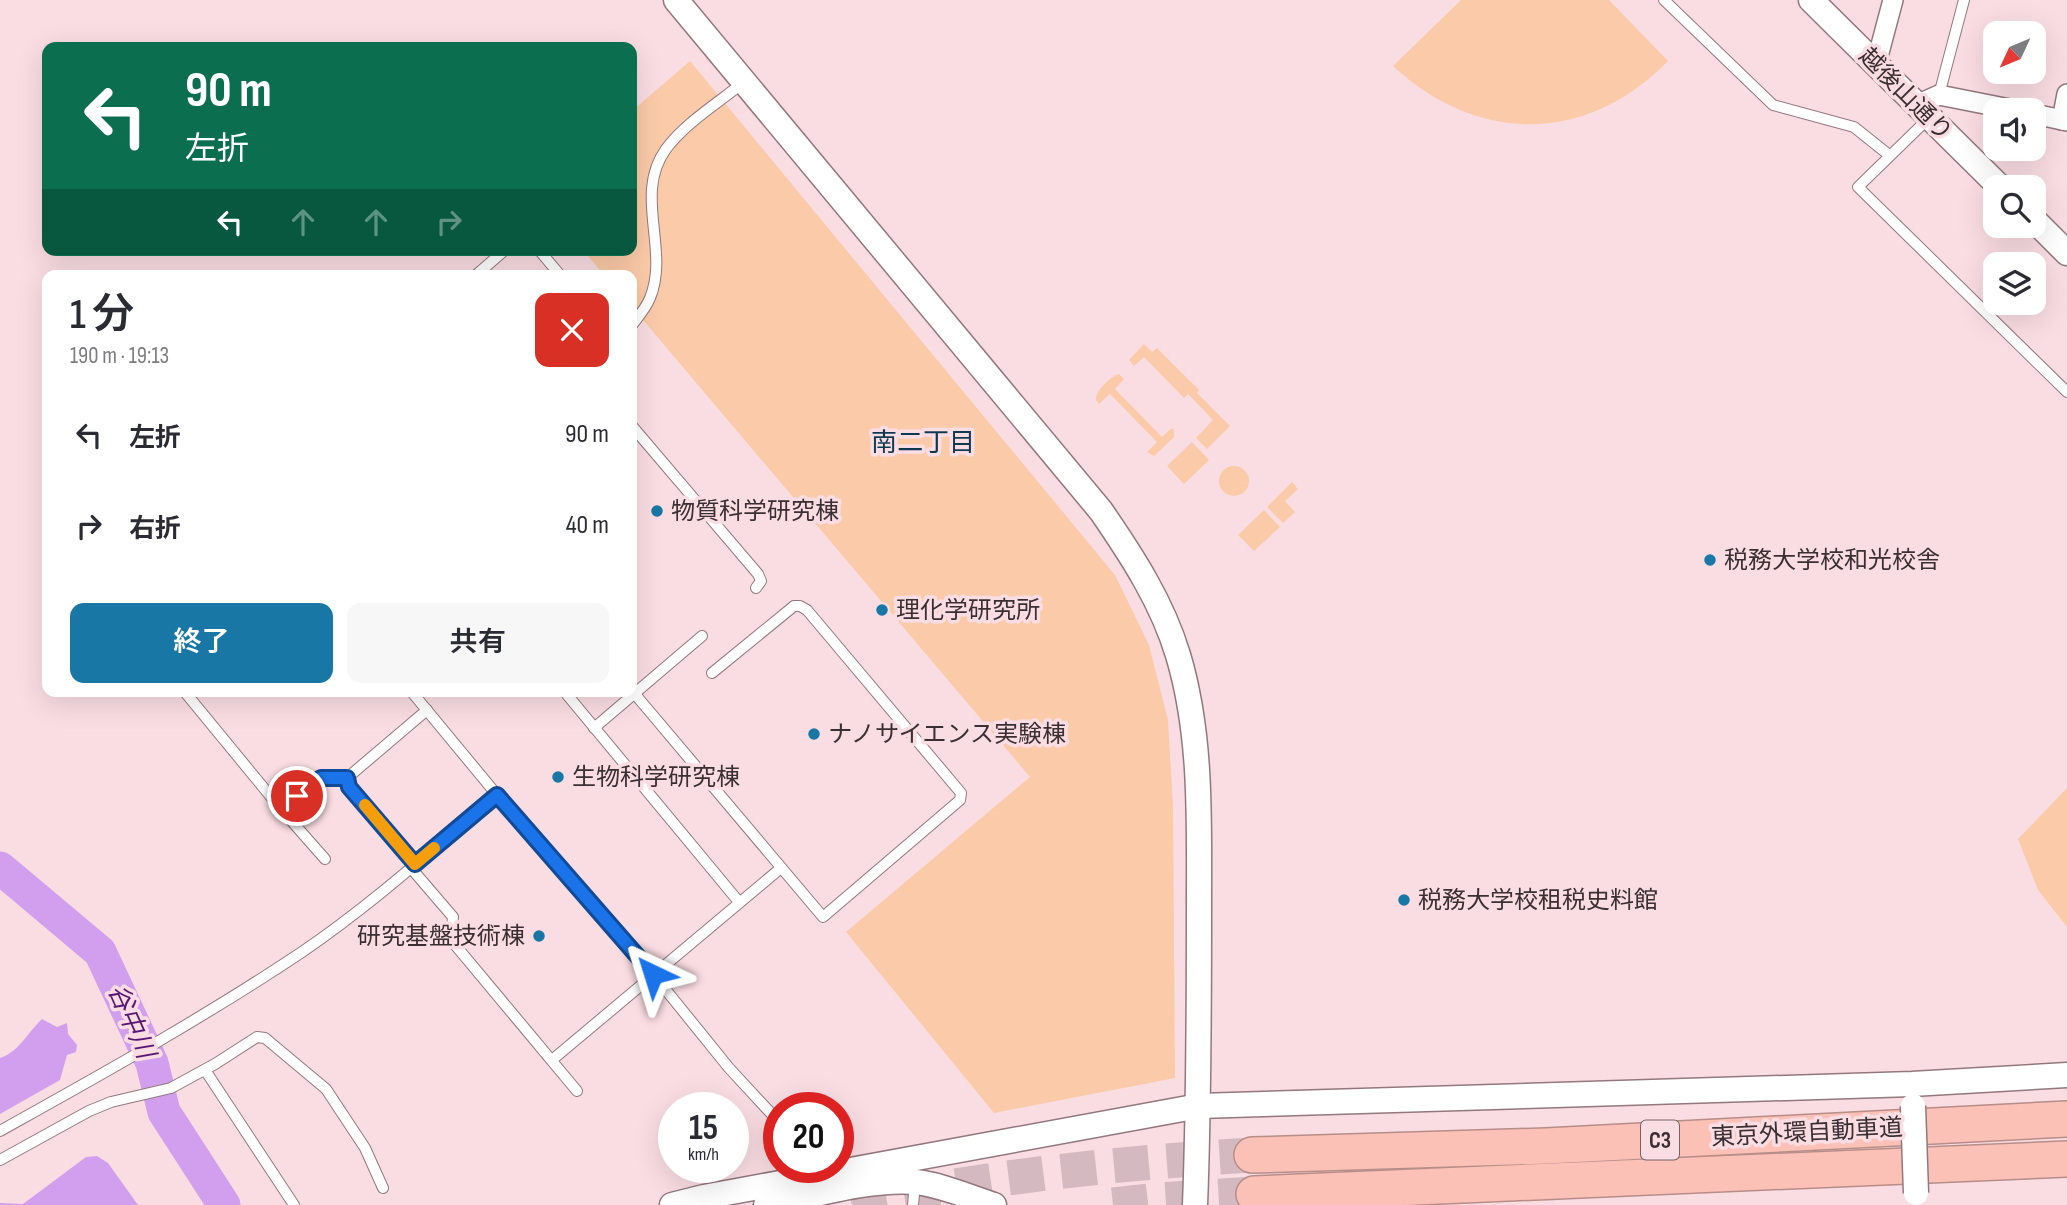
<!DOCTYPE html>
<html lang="ja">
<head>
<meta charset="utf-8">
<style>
  :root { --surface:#fff; --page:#f7f7f7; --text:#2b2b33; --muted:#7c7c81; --accent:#1877a4 }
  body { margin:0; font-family:"Sofia Sans Condensed","Noto Sans JP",sans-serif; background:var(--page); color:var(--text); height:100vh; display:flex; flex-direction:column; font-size:26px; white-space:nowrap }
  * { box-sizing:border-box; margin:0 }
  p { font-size:23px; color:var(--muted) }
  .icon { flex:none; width:38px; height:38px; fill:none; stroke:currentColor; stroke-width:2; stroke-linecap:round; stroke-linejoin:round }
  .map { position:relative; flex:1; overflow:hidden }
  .details { position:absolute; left:42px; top:270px; width:595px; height:427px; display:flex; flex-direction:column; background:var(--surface); border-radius:14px; box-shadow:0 7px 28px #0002 }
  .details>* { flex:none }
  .top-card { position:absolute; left:42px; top:42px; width:595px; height:214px; border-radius:14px; box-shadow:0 7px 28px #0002; background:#0b6e4f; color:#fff; overflow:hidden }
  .needle { width:46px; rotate:226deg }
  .buttons { position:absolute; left:1983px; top:21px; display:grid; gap:14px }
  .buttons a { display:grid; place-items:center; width:63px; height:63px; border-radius:14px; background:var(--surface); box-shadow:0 7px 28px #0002; font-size:35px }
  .speed { position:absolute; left:658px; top:1092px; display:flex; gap:14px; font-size:35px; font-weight:700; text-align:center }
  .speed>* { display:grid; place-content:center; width:91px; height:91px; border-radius:50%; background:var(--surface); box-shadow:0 7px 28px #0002; line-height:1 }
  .speed small { font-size:18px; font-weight:400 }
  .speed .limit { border:10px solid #d22; background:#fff; color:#111 }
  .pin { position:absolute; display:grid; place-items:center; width:60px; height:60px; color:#fff; margin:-30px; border:4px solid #fff; border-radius:50%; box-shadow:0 2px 7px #0007 }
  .me { position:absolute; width:77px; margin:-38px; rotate:319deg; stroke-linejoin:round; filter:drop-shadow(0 0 5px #0008) }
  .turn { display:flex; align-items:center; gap:24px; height:147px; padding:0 28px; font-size:32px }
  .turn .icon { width:91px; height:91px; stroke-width:2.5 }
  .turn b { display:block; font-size:49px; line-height:60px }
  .lanes { display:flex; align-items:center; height:66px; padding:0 28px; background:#0003; justify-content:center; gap:35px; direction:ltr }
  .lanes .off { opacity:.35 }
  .round { display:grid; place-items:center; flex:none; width:74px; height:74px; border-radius:14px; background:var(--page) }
  .summary { display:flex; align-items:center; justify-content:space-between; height:119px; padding:0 28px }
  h1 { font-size:42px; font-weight:600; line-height:52px }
  .cta { display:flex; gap:14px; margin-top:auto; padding:14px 28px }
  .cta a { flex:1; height:80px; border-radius:14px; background:var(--accent); color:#fff; font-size:28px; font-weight:600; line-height:80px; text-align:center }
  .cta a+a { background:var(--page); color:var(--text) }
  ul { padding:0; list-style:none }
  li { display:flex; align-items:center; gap:21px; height:91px; padding:0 28px }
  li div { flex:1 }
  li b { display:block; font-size:26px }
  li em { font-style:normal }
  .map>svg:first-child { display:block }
  .green { fill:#fbcaa8 }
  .water { fill:#d19fed }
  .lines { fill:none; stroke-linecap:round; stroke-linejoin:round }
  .river { stroke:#d19fed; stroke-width:33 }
  .motorway-tunnel { stroke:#d4bac0; stroke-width:35; stroke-dasharray:35 18; stroke-linecap:butt }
  .service-casing { stroke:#92787d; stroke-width:12 }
  .minor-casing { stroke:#92787d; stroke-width:22 }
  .tertiary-casing { stroke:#92787d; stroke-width:27 }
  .motorway-casing { stroke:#b78d88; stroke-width:38 }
  .service { stroke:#fff; stroke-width:10 }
  .minor { stroke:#fff; stroke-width:19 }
  .tertiary { stroke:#fff; stroke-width:24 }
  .motorway { stroke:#fbc0b6; stroke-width:35 }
  .tertiary-bridge-casing { stroke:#92787d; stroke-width:27; stroke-linecap:butt }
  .tertiary-bridge { stroke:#fff; stroke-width:24 }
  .route-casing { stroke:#114b97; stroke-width:18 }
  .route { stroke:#1a73e8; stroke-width:12 }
  .slow { stroke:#f59e0b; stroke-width:12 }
  .poi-dot { fill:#1877a4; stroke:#fadde3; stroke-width:2.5 }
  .labels { text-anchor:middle; stroke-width:7; stroke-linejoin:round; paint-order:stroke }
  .shield { fill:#fadde3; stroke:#746367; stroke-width:2 }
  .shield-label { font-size:23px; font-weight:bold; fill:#3a2f32 }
  .street-label { font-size:24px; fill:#3a2f32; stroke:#fadde3 }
  .poi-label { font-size:24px; fill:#3a2f32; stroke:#fadde3; text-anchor:start }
  .neighbourhood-label { font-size:26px; fill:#0f394f; stroke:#fadde3 }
  .water-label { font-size:26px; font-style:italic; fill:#571773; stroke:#fadde3 }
</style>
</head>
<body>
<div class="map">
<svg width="2067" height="1205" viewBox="0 0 2067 1205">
  <rect width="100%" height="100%" fill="#fadde3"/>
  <g class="green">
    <path d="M 1461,0 L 1609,0 L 1668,61 C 1586,145 1477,144 1393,66 Z"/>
    <polygon points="690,61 1115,575 1149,645 1168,720 1173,806 1175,1078 994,1113 846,932 1030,777 632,307 632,275 604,275 583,250 632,250 632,111"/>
    <polygon points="1144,344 1152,352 1157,348 1199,390 1197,393 1230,426 1207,449 1196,438 1213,420 1188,394 1184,398 1144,357 1134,366 1129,360"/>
    <path d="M 1119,374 L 1124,379 L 1115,389 L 1162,437 L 1172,428 L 1174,430 L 1174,437 L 1154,456 L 1147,452 L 1157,442 L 1110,394 L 1099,404 L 1096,400 C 1095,391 1110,377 1119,374 Z"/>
    <polygon points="1192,442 1209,460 1184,484 1167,466"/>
    <circle cx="1234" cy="481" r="15"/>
    <polygon points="1292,482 1298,489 1285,501 1295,512 1283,523 1267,507"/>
    <polygon points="1264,510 1280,527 1254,551 1238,535"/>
    <polygon points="2067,788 2067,927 2038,890 2018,839"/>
  </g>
  <g class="water">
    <path d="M 42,1019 L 57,1027 L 67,1023 L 68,1034 L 77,1045 L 76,1052 L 67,1055 L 60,1080 L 0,1114 L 0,1058 C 19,1052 28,1032 42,1019 Z"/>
    <polygon points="97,1156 108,1163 138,1205 0,1205 0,1203 23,1204 86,1157"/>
  </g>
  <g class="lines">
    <polyline class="river" points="0,868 100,952 152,1063 164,1112 224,1205"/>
    <g class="motorway-tunnel">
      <path d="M 852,1205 C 984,1177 1118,1163 1252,1155"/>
      <polyline points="1113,1205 1158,1200 1254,1194"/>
    </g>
    <defs>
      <g id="service">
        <polyline points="1664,0 1773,105 1854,127 1889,155"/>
        <polyline points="1939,95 1964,0"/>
        <polyline points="1929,118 1858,187 2067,392"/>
        <polyline points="539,250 560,275"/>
        <polyline points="476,275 505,250"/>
        <path d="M 632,325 C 639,316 646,308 650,298 C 670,250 633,194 666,149 C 684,124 719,102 744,82"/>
        <polyline points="632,426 758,574 761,581 756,588"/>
        <polyline points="184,691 281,809"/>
        <polyline points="411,691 497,795 653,974 729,1068 779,1122"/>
        <polyline points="564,691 739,902"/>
        <polyline points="634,693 823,917 960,800 961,793 807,610 800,606 794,606 712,673"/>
        <polyline points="594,728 702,636"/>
        <polyline points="325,859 281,809 321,777 347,778"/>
        <polyline points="416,864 349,787 347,778 427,710"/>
        <polyline points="411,868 453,917 451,940 577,1091"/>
        <polyline points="552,1060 781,868"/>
        <polyline points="205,1070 294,1205"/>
        <path d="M 0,1131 C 102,1074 205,1017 302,952 C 371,905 433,849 497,795"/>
        <polyline points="0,1160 89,1111 111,1102 171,1088 215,1064 257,1037 265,1038 326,1089 365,1148 383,1188"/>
        <polyline points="913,1205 915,1183"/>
      </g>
      <g id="minor">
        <polyline points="1876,64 1893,0"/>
        <polyline points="1917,105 1939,95 2015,110"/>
        <polyline points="2034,114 2067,121"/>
        <polyline points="2062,120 2067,94"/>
      </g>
      <g id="tertiary">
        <path d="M 676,0 L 1101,511 C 1132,556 1162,602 1178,655 C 1202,735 1199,820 1199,903 C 1199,1004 1199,1104 1195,1205"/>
        <polyline points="1811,0 2000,187"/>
        <polyline points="2034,220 2067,253"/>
        <polyline points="672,1205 704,1197 1199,1106 1912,1084 2067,1075"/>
        <path d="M 766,1205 C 812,1196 869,1178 916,1182 C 942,1185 969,1197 994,1205"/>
      </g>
      <g id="motorway">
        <polyline points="1252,1155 1546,1146 2067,1119"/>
        <polyline points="1254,1194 2067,1159"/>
      </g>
    </defs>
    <use href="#service" class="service-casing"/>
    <use href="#minor" class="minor-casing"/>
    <use href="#tertiary" class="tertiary-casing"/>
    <use href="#motorway" class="motorway-casing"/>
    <use href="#service" class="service"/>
    <use href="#minor" class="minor"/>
    <use href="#tertiary" class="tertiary"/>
    <use href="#motorway" class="motorway"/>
    <defs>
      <polyline id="tertiary-bridge" points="1913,1106 1916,1193"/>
    </defs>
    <use href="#tertiary-bridge" class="tertiary-bridge-casing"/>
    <use href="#tertiary-bridge" class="tertiary-bridge"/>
  </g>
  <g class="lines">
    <defs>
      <polyline id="route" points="297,796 321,778 347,778 349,787 415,864 497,795 653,974"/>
    </defs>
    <use href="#route" class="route-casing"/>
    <use href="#route" class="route"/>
    <polyline class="slow" points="365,805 415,864 434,848"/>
  </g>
  <g class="poi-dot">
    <circle cx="657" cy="511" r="7"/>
    <circle cx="1710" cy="560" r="7"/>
    <circle cx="882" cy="610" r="7"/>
    <circle cx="814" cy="734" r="7"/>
    <circle cx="558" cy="777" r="7"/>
    <circle cx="1404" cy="900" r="7"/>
    <circle cx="539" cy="936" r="7"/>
  </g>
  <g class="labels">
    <rect class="shield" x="1641" y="1120.5" width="38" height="39" rx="5"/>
    <g class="shield-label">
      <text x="1660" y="1148">C3</text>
    </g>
    <g class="street-label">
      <text transform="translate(1906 94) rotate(45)" y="8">越後山通り</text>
      <text transform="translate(1807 1132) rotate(-3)" y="8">東京外環自動車道</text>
    </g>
    <g class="poi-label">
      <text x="671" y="519">物質科学研究棟</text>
      <text x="1724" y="568">税務大学校和光校舎</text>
      <text x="896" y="618">理化学研究所</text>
      <text x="828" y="742">ナノサイエンス実験棟</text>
      <text x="572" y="785">生物科学研究棟</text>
      <text x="1418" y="908">税務大学校租税史料館</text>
      <text x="525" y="944" text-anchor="end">研究基盤技術棟</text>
    </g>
    <g class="neighbourhood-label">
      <text x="923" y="451">南二丁目</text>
    </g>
    <g class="water-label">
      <text transform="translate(132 1021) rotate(66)" y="9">谷中川</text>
    </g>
  </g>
</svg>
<div class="buttons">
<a><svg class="needle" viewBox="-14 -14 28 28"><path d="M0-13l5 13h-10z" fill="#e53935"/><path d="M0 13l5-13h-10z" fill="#7c7c81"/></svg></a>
<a><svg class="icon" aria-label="sound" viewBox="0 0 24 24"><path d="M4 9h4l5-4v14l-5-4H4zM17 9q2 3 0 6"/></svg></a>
<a><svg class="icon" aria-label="search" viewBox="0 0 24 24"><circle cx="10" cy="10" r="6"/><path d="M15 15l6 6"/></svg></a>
<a><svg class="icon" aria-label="layers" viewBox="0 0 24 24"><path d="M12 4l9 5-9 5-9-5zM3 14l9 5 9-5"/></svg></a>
</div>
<div class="speed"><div>15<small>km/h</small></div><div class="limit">20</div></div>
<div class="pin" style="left:297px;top:796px;background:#d93025"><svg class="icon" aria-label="arrive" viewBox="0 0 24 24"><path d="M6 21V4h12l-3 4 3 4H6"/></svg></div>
<svg class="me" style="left:653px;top:974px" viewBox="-20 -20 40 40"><path d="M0-17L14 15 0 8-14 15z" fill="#1a73e8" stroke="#fff" stroke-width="4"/></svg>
<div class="top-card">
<div class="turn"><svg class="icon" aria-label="left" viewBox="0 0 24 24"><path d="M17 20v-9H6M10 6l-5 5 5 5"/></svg><div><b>90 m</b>左折</div></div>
<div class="lanes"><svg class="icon" aria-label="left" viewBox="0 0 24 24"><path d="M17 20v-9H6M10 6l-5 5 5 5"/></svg><svg class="icon off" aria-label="ahead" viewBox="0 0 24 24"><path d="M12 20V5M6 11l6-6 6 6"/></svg><svg class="icon off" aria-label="ahead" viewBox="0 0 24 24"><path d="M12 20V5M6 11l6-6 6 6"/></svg><svg class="icon off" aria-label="right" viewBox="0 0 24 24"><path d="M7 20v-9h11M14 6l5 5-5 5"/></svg></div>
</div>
<section class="details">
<div class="summary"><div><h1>1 分</h1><p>190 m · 19:13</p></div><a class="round" style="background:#d93025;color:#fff"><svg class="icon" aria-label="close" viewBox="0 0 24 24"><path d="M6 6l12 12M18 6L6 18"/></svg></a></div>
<ul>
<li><svg class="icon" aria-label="left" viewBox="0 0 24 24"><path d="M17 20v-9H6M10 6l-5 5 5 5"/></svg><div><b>左折</b></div><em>90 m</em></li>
<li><svg class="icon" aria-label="right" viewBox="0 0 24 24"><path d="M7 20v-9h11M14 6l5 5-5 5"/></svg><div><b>右折</b></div><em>40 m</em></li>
</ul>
<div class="cta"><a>終了</a><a>共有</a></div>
</section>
</div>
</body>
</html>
